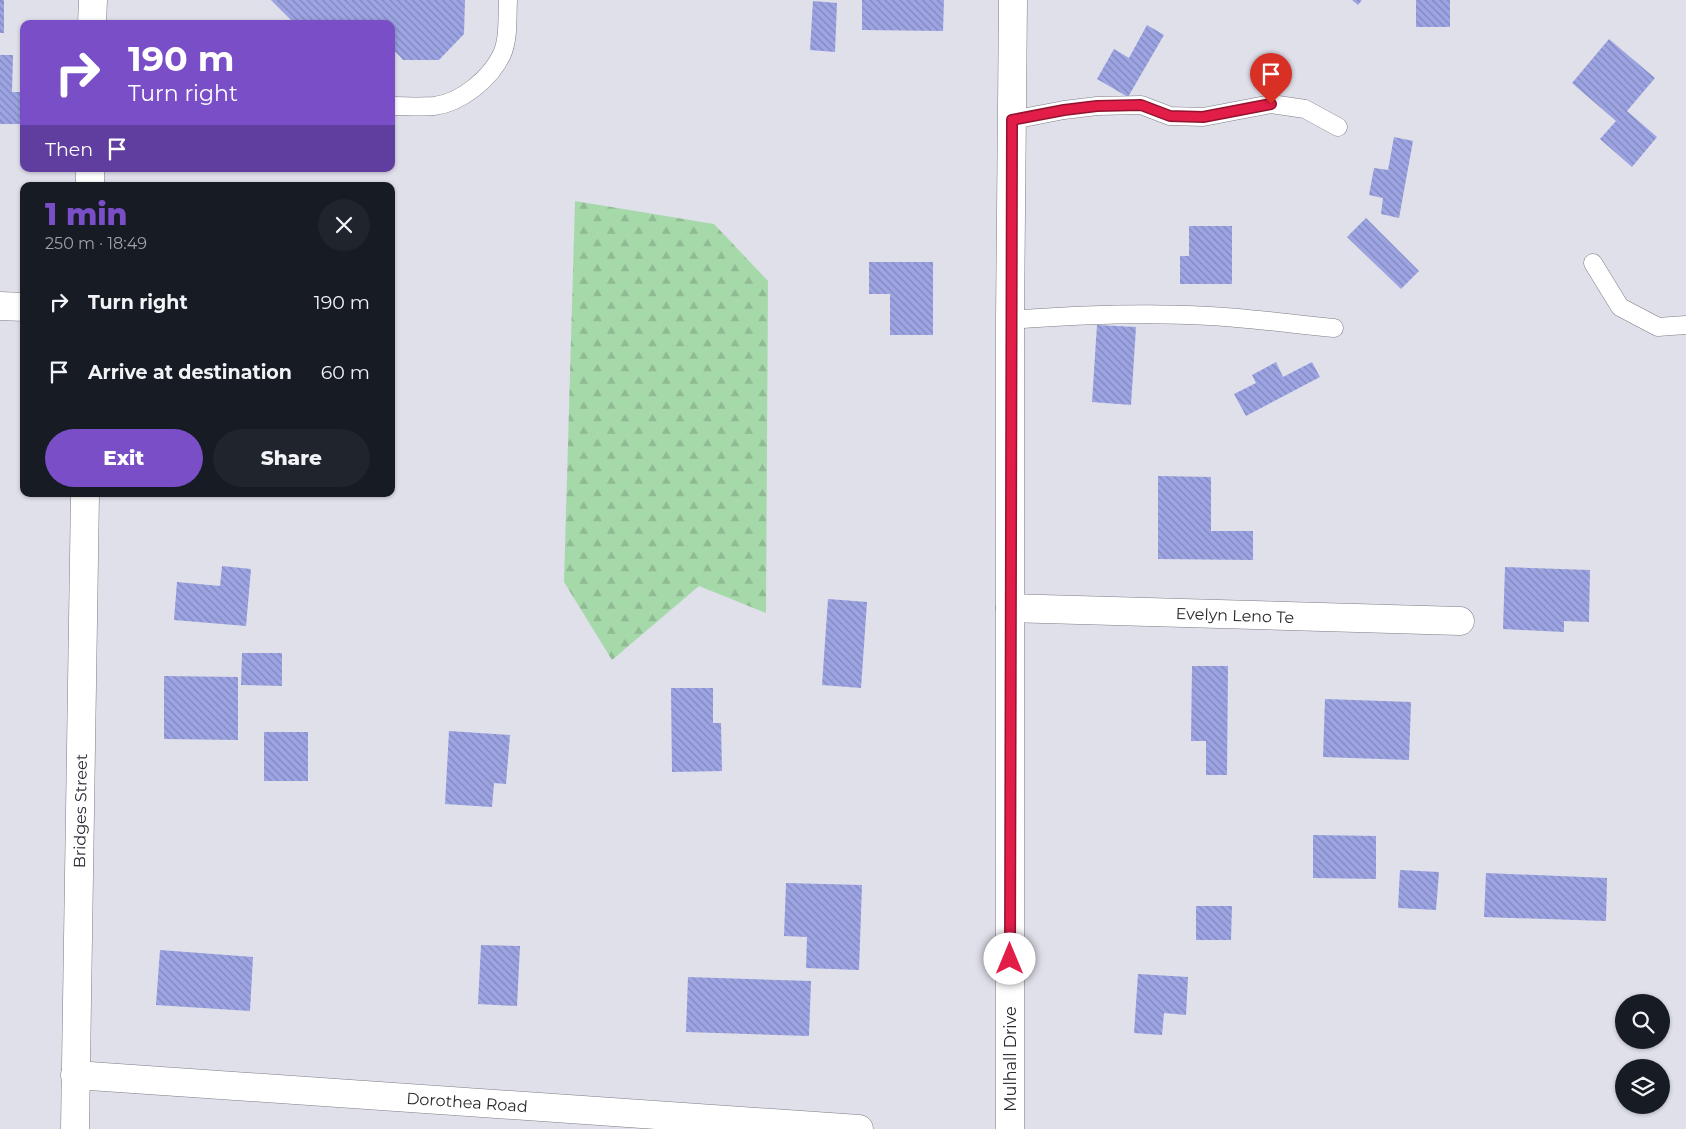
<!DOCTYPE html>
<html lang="en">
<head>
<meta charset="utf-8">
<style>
  :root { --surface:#171b24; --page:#20242c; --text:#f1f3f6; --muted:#9ea1a6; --accent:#794ec7 }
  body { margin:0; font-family:Montserrat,sans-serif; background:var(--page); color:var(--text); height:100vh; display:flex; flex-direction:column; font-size:19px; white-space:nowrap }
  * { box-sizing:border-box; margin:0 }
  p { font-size:16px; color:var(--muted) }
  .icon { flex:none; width:28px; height:28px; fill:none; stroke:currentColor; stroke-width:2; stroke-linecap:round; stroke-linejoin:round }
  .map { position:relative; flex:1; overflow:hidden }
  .side { position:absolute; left:20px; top:182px; width:375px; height:315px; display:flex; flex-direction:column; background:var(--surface); border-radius:10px; box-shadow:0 1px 4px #0004 }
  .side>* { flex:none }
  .guide { position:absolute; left:20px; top:20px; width:375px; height:152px; border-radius:10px; box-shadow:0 1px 4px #0004; background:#794ec7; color:#fff; overflow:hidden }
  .fabs { position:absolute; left:1615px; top:994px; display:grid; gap:10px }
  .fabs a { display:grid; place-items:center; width:55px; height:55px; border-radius:50%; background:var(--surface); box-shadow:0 1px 4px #0004; font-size:25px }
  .pin { position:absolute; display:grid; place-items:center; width:42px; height:42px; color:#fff; margin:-51px -21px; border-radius:50% 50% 50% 0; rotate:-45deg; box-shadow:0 0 5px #0007 }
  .pin .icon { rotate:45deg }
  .me { position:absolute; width:55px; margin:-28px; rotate:0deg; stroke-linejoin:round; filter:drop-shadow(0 0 4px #0008) }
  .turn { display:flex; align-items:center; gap:18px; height:105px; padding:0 25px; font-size:22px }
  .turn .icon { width:65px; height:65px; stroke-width:2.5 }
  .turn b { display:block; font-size:35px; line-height:42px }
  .then { display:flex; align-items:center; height:48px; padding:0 25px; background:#0003; gap:10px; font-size:19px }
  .round { display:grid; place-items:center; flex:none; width:52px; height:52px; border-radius:26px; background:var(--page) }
  .overview { display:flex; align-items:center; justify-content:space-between; height:85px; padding:0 25px }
  h1 { font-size:30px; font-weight:800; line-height:38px; color:var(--accent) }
  .action { display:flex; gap:10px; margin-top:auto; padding:10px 25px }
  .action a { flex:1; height:58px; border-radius:30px; background:var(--accent); color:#fff; font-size:20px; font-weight:800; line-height:58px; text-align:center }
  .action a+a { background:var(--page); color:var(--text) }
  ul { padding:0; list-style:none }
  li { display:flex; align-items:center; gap:15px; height:70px; padding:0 25px }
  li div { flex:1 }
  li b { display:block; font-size:19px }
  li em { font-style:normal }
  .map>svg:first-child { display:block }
  .forest { fill:url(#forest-firs) }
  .building { fill:url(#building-back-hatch) }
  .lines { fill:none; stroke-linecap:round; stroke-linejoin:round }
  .lane-casing { stroke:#7c7d86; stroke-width:19 }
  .street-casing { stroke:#7c7d86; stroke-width:29 }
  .lane { stroke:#fff; stroke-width:18 }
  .street { stroke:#fff; stroke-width:28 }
  .route-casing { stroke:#92132f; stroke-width:12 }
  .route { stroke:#e11d48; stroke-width:9 }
  .labels { text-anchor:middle; stroke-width:4; stroke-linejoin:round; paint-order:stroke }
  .street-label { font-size:16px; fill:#292a2d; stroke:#fff }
</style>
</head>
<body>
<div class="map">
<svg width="1686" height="1129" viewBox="0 0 1686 1129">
  <defs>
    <pattern id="forest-firs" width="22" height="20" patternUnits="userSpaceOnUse" patternTransform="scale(1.25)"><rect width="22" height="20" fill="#a6d9aa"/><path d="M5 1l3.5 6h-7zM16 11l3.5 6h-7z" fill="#8fba93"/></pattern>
    <pattern id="building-back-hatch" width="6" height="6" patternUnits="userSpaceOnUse" patternTransform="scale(1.25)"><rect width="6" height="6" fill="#9da4e3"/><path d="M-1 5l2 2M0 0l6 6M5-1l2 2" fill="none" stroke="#8086b8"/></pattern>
  </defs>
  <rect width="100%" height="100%" fill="#dfe0ea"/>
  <polygon class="forest" points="575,201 714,224 768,281 766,613 699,586 612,660 564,582"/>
  <g class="building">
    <rect x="0" y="0" width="4" height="33"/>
    <polygon points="271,0 465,0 464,34 439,60 403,60 391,47 391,24 295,24"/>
    <polygon points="862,0 944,0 943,31 862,30"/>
    <polygon points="1352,0 1362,0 1358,5"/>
    <rect x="1416" y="0" width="34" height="27"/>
    <polygon points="813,1 837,3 835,52 810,50"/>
    <polygon points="1147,25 1164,35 1128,97 1097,79 1114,49 1129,58"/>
    <polygon points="1609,39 1655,78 1627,111 1657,137 1632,167 1600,139 1616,121 1572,83"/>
    <polygon points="0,55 13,55 12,92 23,92 22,124 0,124"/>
    <polygon points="1394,137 1413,141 1399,218 1381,214 1383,198 1369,195 1374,168 1388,170"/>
    <polygon points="1366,218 1419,271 1401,289 1347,237"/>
    <polygon points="1189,226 1232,226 1232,284 1180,284 1180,256 1189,256"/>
    <polygon points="869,262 933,262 933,335 890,335 890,294 869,294"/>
    <polygon points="1097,325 1136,327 1131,405 1092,402"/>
    <polygon points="1276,362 1283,377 1312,362 1320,377 1246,416 1234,394 1256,383 1252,375"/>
    <polygon points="1158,476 1211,477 1211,531 1253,531 1253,560 1158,559"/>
    <polygon points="222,566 251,569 246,626 174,620 177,582 220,586"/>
    <polygon points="1505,567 1590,570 1589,622 1564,621 1564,632 1503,629"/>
    <polygon points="828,599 867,602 861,688 822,685"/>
    <polygon points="242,653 282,653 282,686 241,685"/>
    <polygon points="1192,666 1228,666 1227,775 1206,775 1206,741 1191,741"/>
    <polygon points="164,676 238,677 238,740 164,739"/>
    <polygon points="671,688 713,688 713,723 721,723 722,771 672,772"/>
    <polygon points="1325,699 1411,702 1409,760 1323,757"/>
    <polygon points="449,731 510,735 506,784 494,783 492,807 445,804"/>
    <rect x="264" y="732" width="44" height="49"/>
    <polygon points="1313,835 1376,836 1376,879 1313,878"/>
    <polygon points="1400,870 1439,872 1436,910 1398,908"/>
    <polygon points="1486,873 1607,878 1606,921 1484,917"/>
    <polygon points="786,883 862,885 859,970 806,968 807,937 784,936"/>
    <polygon points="1196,906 1232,906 1231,940 1196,940"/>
    <polygon points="481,945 520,946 517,1006 478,1004"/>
    <polygon points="160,950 253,957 250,1011 156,1005"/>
    <polygon points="1138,974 1188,977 1186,1015 1164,1013 1162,1035 1134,1033"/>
    <polygon points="688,977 811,981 809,1036 686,1032"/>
  </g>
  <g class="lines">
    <defs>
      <g id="lane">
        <path d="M 391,106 C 405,106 420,107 434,106 C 461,103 491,78 502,54 C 509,38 507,17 508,0"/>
        <polyline points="1012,120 1064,110 1097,106 1141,105 1170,116 1203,117 1271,104 1305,109 1338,127"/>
        <polyline points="1593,263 1620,307 1658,327 1686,325"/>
        <path d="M 1010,320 C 1076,315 1143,312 1209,316 C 1250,318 1292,324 1334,328"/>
      </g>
      <g id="street">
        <polyline points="92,24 93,0"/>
        <polyline points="90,186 90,169"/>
        <polyline points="0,306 24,307"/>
        <polyline points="1010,608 1460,621"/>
        <polyline points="75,1075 859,1129"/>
        <polyline points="75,1129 85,494"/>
        <polyline points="1010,1129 1010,320 1013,0"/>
      </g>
    </defs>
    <use href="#lane" class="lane-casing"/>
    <use href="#street" class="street-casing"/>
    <use href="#lane" class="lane"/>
    <use href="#street" class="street"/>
  </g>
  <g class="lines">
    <defs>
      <polyline id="route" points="1010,959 1012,120 1064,110 1097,106 1141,105 1170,116 1203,117 1271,104"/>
    </defs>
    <use href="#route" class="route-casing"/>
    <use href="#route" class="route"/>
  </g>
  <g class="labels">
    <g class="street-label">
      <text transform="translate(1235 615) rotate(2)" y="6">Evelyn Leno Te</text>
      <text transform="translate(80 811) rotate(-89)" y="6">Bridges Street</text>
      <text transform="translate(1010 1059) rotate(-90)" y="6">Mulhall Drive</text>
      <text transform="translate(467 1102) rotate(4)" y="6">Dorothea Road</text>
    </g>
  </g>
</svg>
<div class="fabs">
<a><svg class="icon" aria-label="search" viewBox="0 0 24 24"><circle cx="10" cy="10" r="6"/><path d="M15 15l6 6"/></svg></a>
<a><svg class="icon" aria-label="layers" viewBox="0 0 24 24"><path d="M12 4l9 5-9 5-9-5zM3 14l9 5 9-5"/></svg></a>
</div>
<div class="pin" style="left:1271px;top:104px;background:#d93025"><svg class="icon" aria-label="arrive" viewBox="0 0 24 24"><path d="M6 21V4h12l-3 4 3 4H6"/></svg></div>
<svg class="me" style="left:1010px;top:959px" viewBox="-20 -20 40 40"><circle r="19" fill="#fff"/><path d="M0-13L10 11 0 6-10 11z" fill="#e11d48"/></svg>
<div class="guide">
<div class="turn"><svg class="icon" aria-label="right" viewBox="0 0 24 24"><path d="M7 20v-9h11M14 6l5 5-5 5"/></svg><div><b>190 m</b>Turn right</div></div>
<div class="then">Then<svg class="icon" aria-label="arrive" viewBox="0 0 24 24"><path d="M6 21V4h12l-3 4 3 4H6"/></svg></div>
</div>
<section class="side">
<div class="overview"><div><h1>1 min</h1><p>250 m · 18:49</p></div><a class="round"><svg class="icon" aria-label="close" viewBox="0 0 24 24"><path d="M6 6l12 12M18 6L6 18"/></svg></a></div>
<ul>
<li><svg class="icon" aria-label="right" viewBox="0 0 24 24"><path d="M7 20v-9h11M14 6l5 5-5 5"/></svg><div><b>Turn right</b></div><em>190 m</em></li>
<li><svg class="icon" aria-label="arrive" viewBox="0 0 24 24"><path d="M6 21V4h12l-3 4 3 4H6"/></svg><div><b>Arrive at destination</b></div><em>60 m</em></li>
</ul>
<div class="action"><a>Exit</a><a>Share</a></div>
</section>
</div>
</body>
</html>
